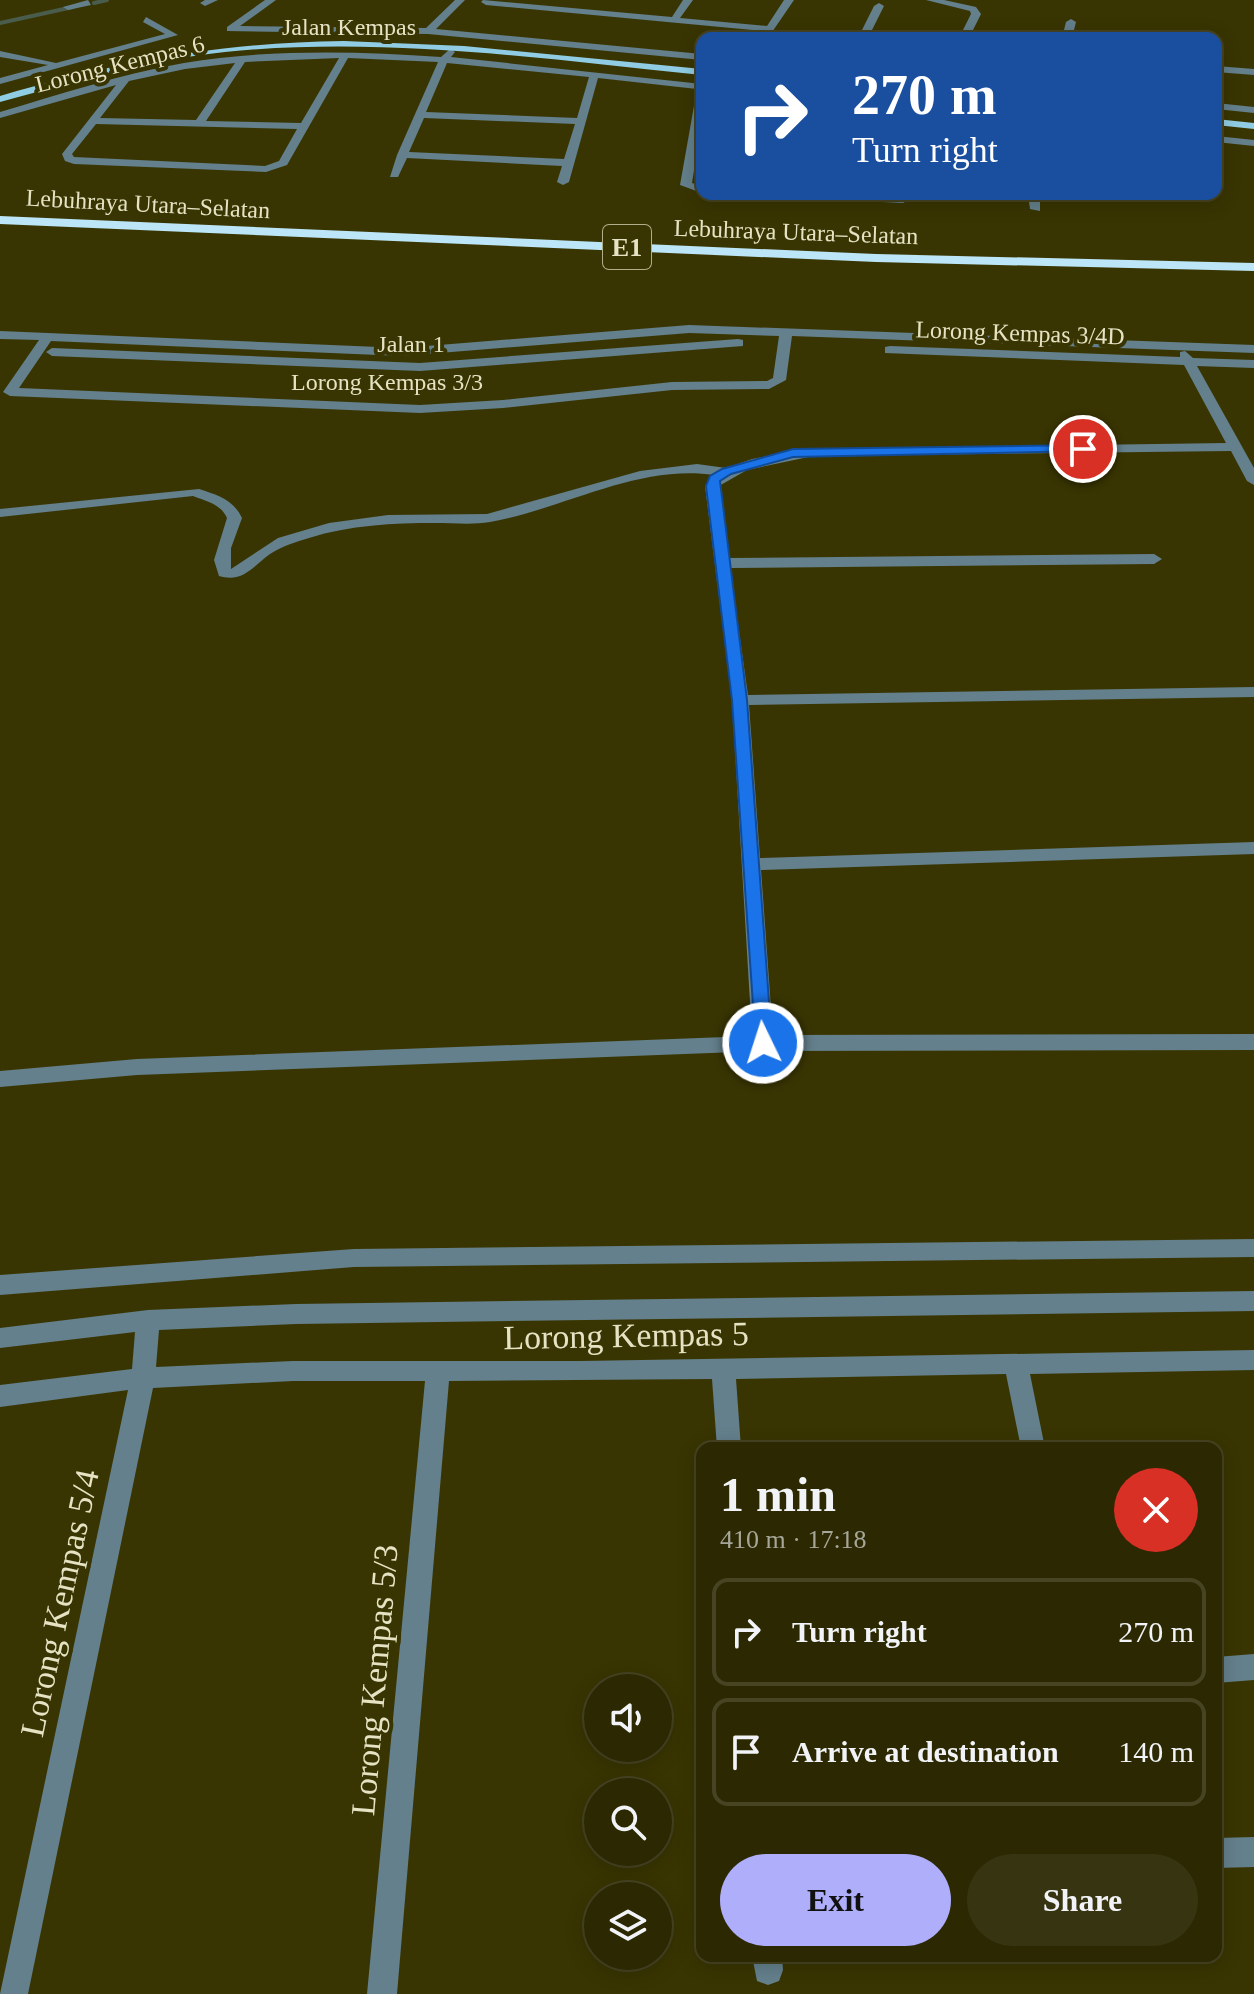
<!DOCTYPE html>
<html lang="en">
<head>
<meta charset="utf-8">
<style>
  :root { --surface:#2b2802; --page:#373411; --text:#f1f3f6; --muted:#a6a699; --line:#474424; --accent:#afaefa }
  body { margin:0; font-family:Georgia,serif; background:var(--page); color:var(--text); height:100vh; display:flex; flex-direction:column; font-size:30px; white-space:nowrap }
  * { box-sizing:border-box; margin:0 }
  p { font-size:26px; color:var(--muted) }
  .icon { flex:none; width:44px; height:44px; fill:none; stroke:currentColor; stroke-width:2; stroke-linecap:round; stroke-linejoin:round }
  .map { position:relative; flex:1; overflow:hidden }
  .side { position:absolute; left:696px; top:1442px; width:526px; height:520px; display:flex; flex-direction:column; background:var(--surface); border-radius:16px; box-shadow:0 4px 20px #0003,0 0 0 2px var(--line) }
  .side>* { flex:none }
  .hud { position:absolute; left:696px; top:32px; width:526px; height:168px; border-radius:16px; box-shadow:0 4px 20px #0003,0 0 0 2px var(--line); background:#1a4fa0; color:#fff; overflow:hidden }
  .buttons { position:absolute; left:584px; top:1674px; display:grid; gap:16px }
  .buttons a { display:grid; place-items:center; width:88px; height:88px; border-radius:50%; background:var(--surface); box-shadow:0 4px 20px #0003,0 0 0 2px var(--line); font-size:40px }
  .pin { position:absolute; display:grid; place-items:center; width:68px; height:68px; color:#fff; margin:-34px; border:4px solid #fff; border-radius:50%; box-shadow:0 2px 8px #0007 }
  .me { position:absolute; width:88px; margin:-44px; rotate:356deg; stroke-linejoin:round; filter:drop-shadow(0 0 6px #0008) }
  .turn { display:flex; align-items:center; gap:28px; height:168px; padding:0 24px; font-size:36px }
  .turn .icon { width:104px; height:104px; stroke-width:2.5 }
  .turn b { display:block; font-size:56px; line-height:68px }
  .round { display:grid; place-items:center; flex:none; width:84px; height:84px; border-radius:42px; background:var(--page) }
  .head { display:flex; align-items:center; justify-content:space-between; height:136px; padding:0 24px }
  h1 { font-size:48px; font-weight:700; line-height:60px }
  .action { display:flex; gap:16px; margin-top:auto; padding:16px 24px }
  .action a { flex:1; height:92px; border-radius:48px; background:var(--accent); color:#111; font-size:32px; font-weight:700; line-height:92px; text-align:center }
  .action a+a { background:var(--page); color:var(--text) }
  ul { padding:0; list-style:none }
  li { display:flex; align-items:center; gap:24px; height:108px; margin:0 16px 12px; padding:0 8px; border:4px solid var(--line); border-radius:16px }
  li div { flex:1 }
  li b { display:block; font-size:30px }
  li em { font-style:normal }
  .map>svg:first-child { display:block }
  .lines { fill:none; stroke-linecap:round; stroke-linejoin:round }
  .stream { stroke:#4a5c4c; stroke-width:4 }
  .minor { fill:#64808c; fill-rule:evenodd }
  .major { fill:#90cde4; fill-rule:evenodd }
  .highway { fill:#bce6f7; fill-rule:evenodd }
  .route { fill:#1a73e8; stroke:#114b97; stroke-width:2 }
  .labels { text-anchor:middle; stroke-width:8; stroke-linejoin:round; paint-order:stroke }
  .far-street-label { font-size:24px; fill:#e5e3c4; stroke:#393502 }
  .shield { fill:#393502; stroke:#b1af8a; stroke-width:2 }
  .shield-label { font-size:26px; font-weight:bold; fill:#e5e3c4 }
  .near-street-label { font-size:34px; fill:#e5e3c4; stroke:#393502 }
</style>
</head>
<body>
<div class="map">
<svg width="1254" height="1994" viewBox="0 0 1254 1994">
  <rect width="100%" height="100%" fill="#393502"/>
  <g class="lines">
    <g class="stream">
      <polyline points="94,3 107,0"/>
      <polyline points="0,23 73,7"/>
    </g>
    <g class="minor">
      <polygon points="88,0 91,5 68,10 63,7"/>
      <polygon points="205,0 218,0 205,6 200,3"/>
      <polygon points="265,0 276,0 240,26 426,28 455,0 465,0 436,29 702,54 702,60 428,34 227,31 227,27"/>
      <polygon points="483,0 672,17 683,0 693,0 680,18 767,26 784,0 794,0 768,38 758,38 763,31 486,5 481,2"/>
      <polygon points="926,0 944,0 976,7 981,14 969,38 959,38 971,14 970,11"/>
      <polygon points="879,3 884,6 868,38 858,38 874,6"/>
      <polygon points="146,17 178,35 0,84 0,78 48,65 0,57 0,51 56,63 165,34 143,22"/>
      <polygon points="1071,19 1076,22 1072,38 1062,38 1066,22"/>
      <polygon points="1165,30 1171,30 1172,38 1162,38"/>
      <path d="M 450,49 L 455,52 L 451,57 L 702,84 L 702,120 L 692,183 L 702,186 L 702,193 L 680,185 L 697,89 L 598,78 L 569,182 L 563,185 L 557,182 L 562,166 L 407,158 L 398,177 L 390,177 L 397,155 L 438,62 L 348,58 L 287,165 L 266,172 L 74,164 L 65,161 L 62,154 L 116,85 L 0,118 L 0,112 C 61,94 121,74 184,63 C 269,49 356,51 441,57 ZM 339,58 L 301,123 L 206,121 L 245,62 ZM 235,63 L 196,120 L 100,118 L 129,81 L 185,69 ZM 447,63 L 589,77 L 577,118 L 426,112 ZM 424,118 L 575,124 L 564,159 L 409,152 ZM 96,124 L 297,129 L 279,161 L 265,166 L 74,157 L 72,154 Z"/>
      <polygon points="1216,66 1254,69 1254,75 1216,72"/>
      <polygon points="1216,103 1254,107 1254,113 1216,109"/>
      <polygon points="1216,136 1254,140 1254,146 1216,142"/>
      <polygon points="775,194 901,197 919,194 903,203 781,197"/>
      <polygon points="1028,194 1040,194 1040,211 1030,209"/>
      <path d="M 689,325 L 1254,345 L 1254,353 L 792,336 L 786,380 L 769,389 L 672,390 L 503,408 L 420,413 L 10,396 L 3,392 L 39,340 L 0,339 L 0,331 L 402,348 ZM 689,333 L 779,336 L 773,378 L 767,381 L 672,382 L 503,400 L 420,405 L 19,388 L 51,341 L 402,356 Z"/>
      <polygon points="738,339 743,340 743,346 420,371 52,356 46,352 52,348 420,363"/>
      <path d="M 890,346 L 1180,357 L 1180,352 L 1185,351 L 1193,358 L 1254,360 L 1254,368 L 1197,366 L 1254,468 L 1254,485 L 1247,481 L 1231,451 L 813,456 L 747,470 L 719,486 L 729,558 L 1154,554 L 1162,559 L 1154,564 L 730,568 L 748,695 L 1254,687 L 1254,697 L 749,705 L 760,858 L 1254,842 L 1254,854 L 761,870 L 773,1035 L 1254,1034 L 1254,1050 L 763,1051 L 137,1075 L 0,1087 L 0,1071 L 137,1059 L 752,1036 L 732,700 L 705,486 L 714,475 C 637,464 564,509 490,522 C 473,525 453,523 435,523 C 393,523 350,525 309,538 C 296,542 282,546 270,554 C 252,567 243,583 219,576 L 214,560 L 227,518 C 221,504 206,501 193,496 L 0,517 L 0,509 L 199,489 C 217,495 233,499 242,518 L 231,548 L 231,569 L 278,538 L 329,523 L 388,515 L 487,514 L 640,471 L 697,464 L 726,468 L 752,459 L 803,449 L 1226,443 L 1184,365 L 885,353 L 885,347 Z"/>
      <polygon points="1254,1239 1254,1257 354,1267 0,1295 0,1275 354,1249"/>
      <polygon points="1254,1291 1254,1311 296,1324 159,1330 156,1367 293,1361 580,1361 1254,1350 1254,1370 1030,1374 1045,1448 1021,1448 1006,1374 736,1379 741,1448 717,1448 712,1379 449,1381 397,1994 367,1994 425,1381 293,1381 153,1388 28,1994 0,1994 128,1390 0,1407 0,1385 132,1369 135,1332 0,1348 0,1328 148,1310 296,1304"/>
      <polygon points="1254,1654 1254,1680 1216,1683 1216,1657"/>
      <polygon points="1254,1837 1254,1867 1216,1868 1216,1838"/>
      <polygon points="752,1956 782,1956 783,1970 779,1981 768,1985 757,1981"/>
    </g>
    <g class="major">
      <path d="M 344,41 L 464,46 L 702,69 L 702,75 C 544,59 384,36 225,52 C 147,60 74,82 0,102 L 0,96 C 120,61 218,43 344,41 Z"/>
      <polygon points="1216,119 1254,123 1254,129 1216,125"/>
    </g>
    <polygon class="highway" points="0,216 876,254 1254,263 1254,271 876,262 0,224"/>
  </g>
  <polygon class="route" points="1083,445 1088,446 1088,451 793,457 731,474 720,481 747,700 772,1043 763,1050 756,1048 732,700 706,486 710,476 722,469 793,449"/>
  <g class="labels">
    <g class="far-street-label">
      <text x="349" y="35">Jalan Kempas</text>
      <text transform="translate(120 64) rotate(-14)" y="8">Lorong Kempas 6</text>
      <text transform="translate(148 204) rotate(3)" y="8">Lebuhraya Utara–Selatan</text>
      <text transform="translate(796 232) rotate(2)" y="8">Lebuhraya Utara–Selatan</text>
      <text transform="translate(1020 333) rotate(2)" y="8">Lorong Kempas 3/4D</text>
      <text x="411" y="352">Jalan 1</text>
      <text x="387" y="390">Lorong Kempas 3/3</text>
    </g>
    <rect class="shield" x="603" y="225" width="48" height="44" rx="6"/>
    <g class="shield-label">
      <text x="627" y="256">E1</text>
    </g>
    <g class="near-street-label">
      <text transform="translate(626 1335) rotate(-1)" y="12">Lorong Kempas 5</text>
      <text transform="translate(59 1603) rotate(-78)" y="12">Lorong Kempas 5/4</text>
      <text transform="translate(374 1680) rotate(-85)" y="12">Lorong Kempas 5/3</text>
    </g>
  </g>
</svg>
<div class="buttons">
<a><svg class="icon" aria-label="sound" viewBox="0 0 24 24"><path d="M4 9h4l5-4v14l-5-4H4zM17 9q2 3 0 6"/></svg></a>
<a><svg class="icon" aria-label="search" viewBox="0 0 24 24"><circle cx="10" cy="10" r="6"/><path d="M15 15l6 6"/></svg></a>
<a><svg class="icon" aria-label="layers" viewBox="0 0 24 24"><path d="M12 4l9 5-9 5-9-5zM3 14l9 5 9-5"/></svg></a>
</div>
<div class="pin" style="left:1083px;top:449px;background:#d93025"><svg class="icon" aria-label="arrive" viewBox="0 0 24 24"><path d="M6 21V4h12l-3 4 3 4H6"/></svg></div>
<svg class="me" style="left:763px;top:1043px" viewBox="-20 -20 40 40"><circle r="17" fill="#1a73e8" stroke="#fff" stroke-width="3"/><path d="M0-11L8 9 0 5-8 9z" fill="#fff"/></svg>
<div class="hud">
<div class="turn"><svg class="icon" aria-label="right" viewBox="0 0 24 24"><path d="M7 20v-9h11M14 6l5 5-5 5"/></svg><div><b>270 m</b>Turn right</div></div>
</div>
<section class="side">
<div class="head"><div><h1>1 min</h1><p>410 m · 17:18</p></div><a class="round" style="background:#d93025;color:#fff"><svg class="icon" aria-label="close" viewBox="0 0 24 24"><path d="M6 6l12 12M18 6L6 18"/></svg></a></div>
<ul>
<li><svg class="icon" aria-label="right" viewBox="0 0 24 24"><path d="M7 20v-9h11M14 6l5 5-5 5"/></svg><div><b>Turn right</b></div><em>270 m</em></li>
<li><svg class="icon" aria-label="arrive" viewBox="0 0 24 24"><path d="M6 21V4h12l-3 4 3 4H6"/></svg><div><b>Arrive at destination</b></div><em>140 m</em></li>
</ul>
<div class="action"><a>Exit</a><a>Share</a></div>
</section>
</div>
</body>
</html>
